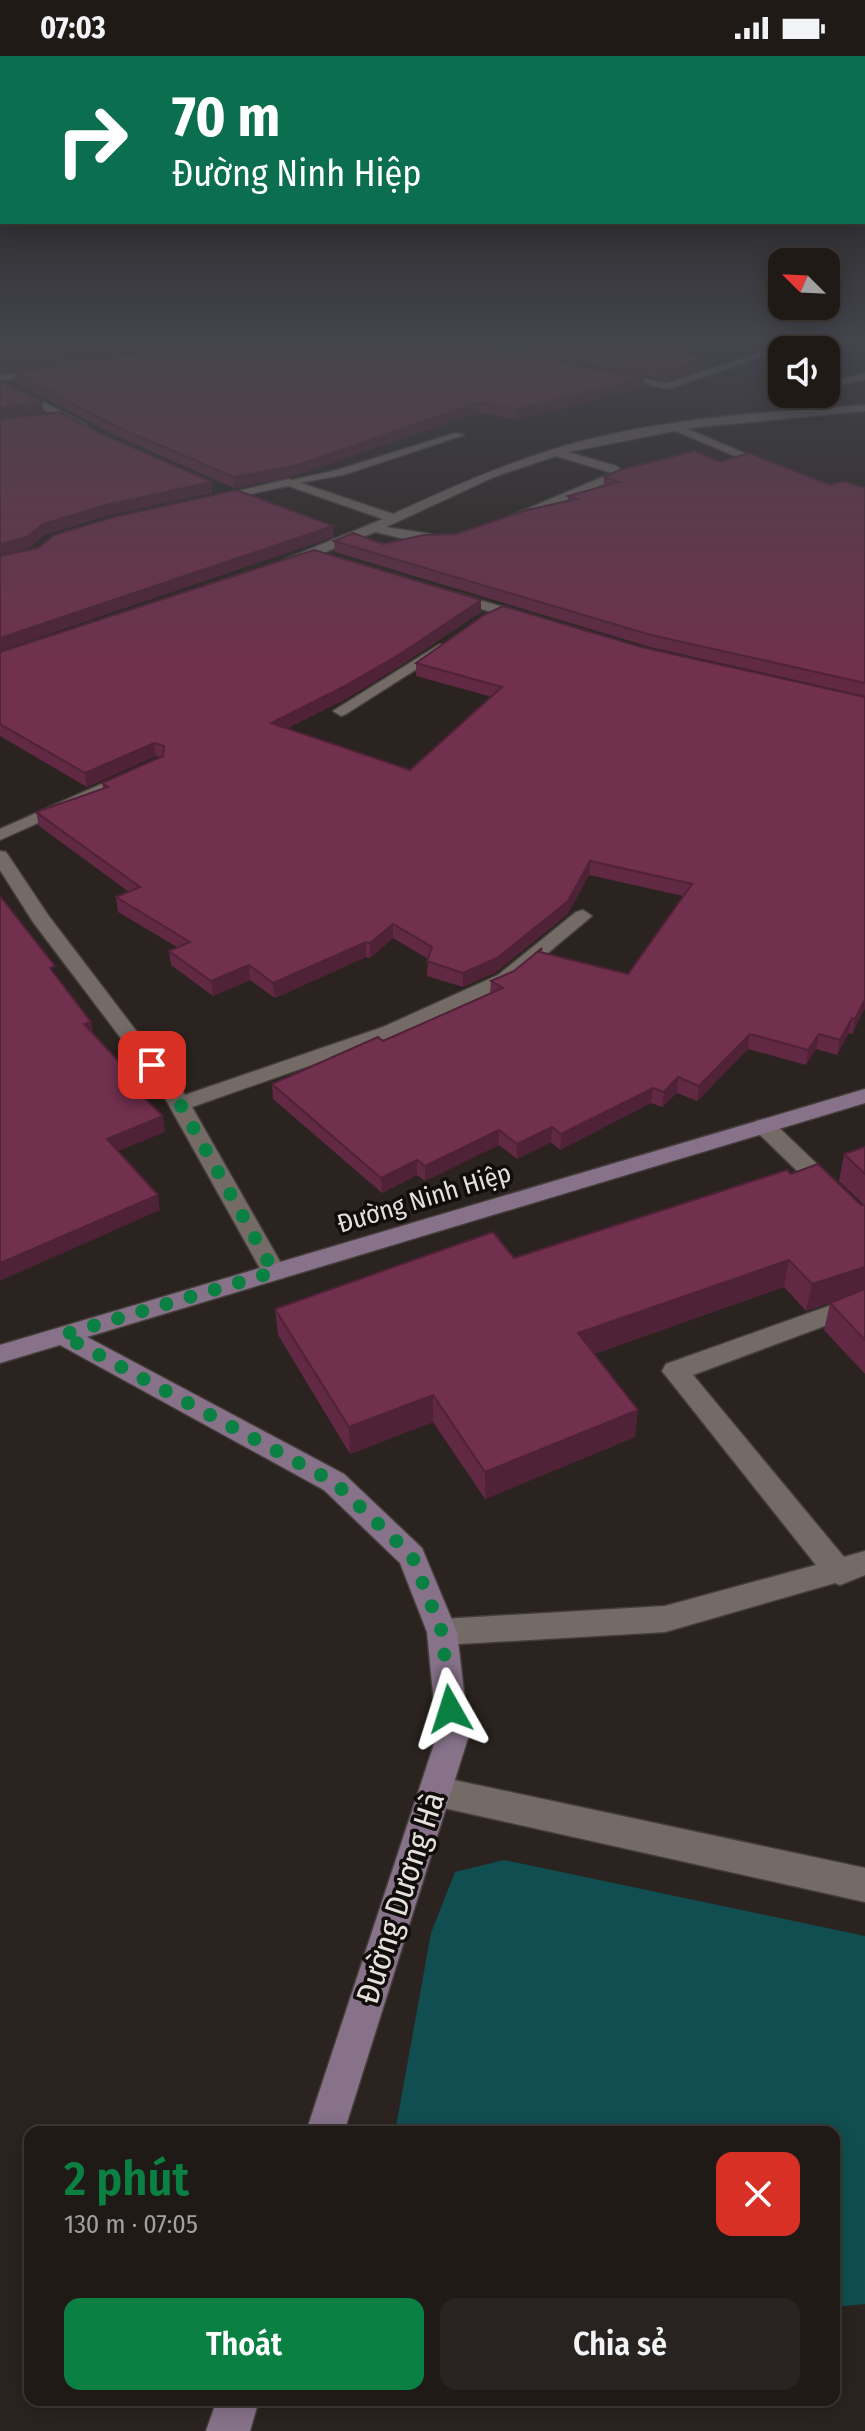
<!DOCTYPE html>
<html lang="vi">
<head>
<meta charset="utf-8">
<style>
  :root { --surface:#201a17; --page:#282320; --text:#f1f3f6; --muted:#a2a1a1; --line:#3d3836; --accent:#0b8043 }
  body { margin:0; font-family:"Fira Sans Condensed",sans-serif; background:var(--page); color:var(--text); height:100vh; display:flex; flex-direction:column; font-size:30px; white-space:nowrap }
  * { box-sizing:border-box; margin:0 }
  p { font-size:26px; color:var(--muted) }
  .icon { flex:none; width:44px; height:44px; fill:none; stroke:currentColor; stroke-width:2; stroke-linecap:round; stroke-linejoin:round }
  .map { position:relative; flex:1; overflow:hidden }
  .sheet { position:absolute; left:24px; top:2070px; width:816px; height:280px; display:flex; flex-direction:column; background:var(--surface); border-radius:16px; box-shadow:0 4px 20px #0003,0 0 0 2px var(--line) }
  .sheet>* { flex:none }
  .hud { position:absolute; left:0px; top:0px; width:866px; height:168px; box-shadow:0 4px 20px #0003,0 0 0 2px var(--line); background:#0b6e4f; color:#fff; overflow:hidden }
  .needle { width:52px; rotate:294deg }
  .fabs { position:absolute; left:768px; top:192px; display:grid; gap:16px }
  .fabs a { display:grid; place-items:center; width:72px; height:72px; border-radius:16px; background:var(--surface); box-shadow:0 4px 20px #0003,0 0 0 2px var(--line); font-size:40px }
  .pin { position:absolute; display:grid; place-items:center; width:68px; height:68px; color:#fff; margin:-34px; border-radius:16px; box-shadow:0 4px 12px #0006 }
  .me { position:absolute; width:88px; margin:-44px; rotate:354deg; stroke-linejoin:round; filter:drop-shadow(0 0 6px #0008) }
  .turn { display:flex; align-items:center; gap:28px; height:168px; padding:0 40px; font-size:36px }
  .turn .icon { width:104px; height:104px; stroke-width:2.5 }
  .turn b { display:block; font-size:56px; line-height:68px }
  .round { display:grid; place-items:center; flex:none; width:84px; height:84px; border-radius:16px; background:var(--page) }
  .summary { display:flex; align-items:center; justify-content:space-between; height:136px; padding:0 40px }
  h1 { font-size:48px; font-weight:600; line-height:60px; color:var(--accent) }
  .action { display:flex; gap:16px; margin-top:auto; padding:16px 40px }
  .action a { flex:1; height:92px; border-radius:16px; background:var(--accent); color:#fff; font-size:32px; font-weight:600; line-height:92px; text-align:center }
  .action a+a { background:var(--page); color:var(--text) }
  .status { display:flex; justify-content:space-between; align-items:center; height:56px; padding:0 40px; background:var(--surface); direction:ltr }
  .status svg { height:22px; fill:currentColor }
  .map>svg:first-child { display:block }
  .water { fill:#114e51 }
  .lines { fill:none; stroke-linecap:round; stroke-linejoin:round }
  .lane-casing { stroke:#453f3c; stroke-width:3 }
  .street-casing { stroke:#453f3c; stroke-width:3 }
  .secondary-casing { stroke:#453f3c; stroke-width:3 }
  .lane { fill:#746b67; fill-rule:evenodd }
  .street { fill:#746b67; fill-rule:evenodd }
  .secondary { fill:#87728a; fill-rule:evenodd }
  .wall { fill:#612943 }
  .shaded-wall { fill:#4f2237 }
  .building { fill:#71304e; stroke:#4f2237; stroke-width:2 }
  .route { stroke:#0b8043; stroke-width:14; stroke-dasharray:0 25.2 }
  .labels { text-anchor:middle; stroke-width:7; stroke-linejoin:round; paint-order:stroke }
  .street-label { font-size:26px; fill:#e5e0dd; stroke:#100d0b }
  .near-street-label { font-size:32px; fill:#e5e0dd; stroke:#100d0b }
</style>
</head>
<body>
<div class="status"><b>07:03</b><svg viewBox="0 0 49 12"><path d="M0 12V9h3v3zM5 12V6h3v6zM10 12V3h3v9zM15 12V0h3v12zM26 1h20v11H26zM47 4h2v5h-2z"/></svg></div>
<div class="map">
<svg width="865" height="2375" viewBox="0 0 865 2375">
  <rect width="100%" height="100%" fill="#2a231f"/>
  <polygon class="water" points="504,1804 865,1880 865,2248 834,2251 834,2076 395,2076 431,1877 455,1816"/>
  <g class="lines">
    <defs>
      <g id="lane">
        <polygon points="865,317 865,323 826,333 826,327"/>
        <polygon points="668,368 676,368 779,412 769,414 668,372"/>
        <polygon points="455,377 464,379 343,419 289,429 283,426 337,414"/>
        <polygon points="764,1063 772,1065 865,1154 865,1175 857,1173 756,1075 753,1070 756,1065"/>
        <polygon points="865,1237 865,1255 693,1319 844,1501 865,1495 865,1519 840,1529 835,1527 665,1576 442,1589 431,1585 427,1576 431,1567 442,1563 665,1550 816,1509 662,1315 666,1308"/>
        <polygon points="435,1720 865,1812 865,1846 435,1750 423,1746 419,1735 423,1724"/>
      </g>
      <g id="street">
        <path d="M 417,285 C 447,285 481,298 506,297 C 526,296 543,285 563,285 L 507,303 Z"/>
        <polygon points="795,285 809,285 668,333 607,319 612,316 667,327"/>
        <polygon points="45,313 48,318 0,325 0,319"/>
        <polygon points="16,332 86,368 87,370 78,372 12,337 11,335"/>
        <path d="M 865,349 L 865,355 L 690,372 L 568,396 L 616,410 L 627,418 L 511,469 L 503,469 L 503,463 L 612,417 L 556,400 L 494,421 L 386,471 C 400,474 443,478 451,484 L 449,487 L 422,487 L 375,476 L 291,510 L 285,506 L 286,503 L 383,463 L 288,430 L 209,447 L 203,443 L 289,423 L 393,458 C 445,434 497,411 551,394 C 652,362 761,357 865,349 Z"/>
        <polygon points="449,535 534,560 536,563 529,567 444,542 444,536"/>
        <polygon points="440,588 447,592 445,595 346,658 341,660 333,655"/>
        <polygon points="133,714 139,716 139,722 0,784 0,773"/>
        <polygon points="0,795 6,796 48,859 185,1039 383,971 498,919 576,856 583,854 592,860 512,927 397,979 192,1051 286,1216 283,1222 274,1224 265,1222 262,1216 161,1035 33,866 0,814"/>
      </g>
      <g id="secondary">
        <polygon points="865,1033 865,1047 87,1281 344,1418 422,1492 457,1576 469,1679 344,2076 306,2076 437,1679 427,1576 400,1507 324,1434 60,1289 0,1307 0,1289"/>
        <polygon points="217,2344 259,2344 250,2375 206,2375"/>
      </g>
    </defs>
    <use href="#lane" class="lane-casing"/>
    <use href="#street" class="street-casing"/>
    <use href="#secondary" class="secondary-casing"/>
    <use href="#lane" class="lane"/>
    <use href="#street" class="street"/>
    <use href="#secondary" class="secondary"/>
  </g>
  <g class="wall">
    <polygon points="225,285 708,285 692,299 705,302 704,312 667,324 531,298 532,289 536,288 506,294 479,291 643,331 516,364 480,356 294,420 234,432 114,379 15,326 14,316"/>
    <polygon points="720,406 830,429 865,432 865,640 650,591 335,496 334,485 383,488 456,478 568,445 568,440 604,430 604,421"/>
    <polygon points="481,556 400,610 344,644 287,672 410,714 492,641 416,620 416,607 484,559 865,952 852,978 849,977 837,999 816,993 806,1009 748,993 697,1045 677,1037 662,1051 651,1047 560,1094 551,1086 517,1103 499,1089 425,1125 417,1119 382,1137 273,1043 272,1028 383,985 490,937 491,925 514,915 542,896 628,918 683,840 589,819 567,859 496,916 463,931 427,920 428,903 393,882 370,902 366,901 275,942 250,924 213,940 171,909 169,895 177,891 118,856 116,841 129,836 39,770 36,756 103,733 102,727 160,702 156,700 87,731 0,680 0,596"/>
    <polygon points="865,1091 865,1318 824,1274 830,1247 806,1255 784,1231 594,1298 635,1381 485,1443 433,1366 350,1398 278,1279 275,1253 514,1202 791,1118 864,1149 839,1125 844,1098"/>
  </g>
  <g class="shaded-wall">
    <polygon points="156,285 221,285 0,317 0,307"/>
    <polygon points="506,285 549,285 506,294"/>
    <polygon points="699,285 708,285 687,304 682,296"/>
    <polygon points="705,302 704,312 667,324 668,314"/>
    <polygon points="644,322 643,331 516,364 516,354"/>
    <polygon points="42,346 44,356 0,362 0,352"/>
    <polygon points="480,346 480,356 294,420 234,432 234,421"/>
    <polygon points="212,426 212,437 107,460 45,479 29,492 0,500 0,488 43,468 106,449"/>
    <polygon points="333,470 334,481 0,595 0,582"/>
    <polygon points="481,544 481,556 400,610 344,644 272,680 271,667"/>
    <polygon points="154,687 156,700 87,731 85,717"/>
    <polygon points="590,805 589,819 567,859 496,916 463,931 463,917"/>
    <polygon points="393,868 393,882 370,902 370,887"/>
    <polygon points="366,886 366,901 275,942 273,927"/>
    <polygon points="249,909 250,924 213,940 211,925"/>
    <polygon points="865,943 865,952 852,978 855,963"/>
    <polygon points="852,962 849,977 837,999 840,984"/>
    <polygon points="91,966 94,981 84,968"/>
    <polygon points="750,978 748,993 697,1045 699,1030"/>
    <polygon points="819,978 816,993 806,1009 808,994"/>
    <polygon points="678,1021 677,1037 662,1051 664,1036"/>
    <polygon points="136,1024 138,1039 129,1027"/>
    <polygon points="653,1032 651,1047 560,1094 561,1078"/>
    <polygon points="163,1060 165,1076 109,1099 107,1083"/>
    <polygon points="552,1071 551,1086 517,1103 517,1088"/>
    <polygon points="499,1074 499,1089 425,1125 425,1110"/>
    <polygon points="417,1104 417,1119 382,1137 381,1122"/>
    <polygon points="158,1139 160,1154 0,1225 0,1207"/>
    <polygon points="789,1204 784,1231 576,1304 578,1277"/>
    <polygon points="865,1211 865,1235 806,1255 812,1228"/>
    <polygon points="433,1339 433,1366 350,1398 349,1371"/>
    <polygon points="638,1354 635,1381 485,1443 485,1416"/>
  </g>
  <g class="building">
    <polygon points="0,285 156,285 0,307"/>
    <polygon points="225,285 449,285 644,322 516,354 480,346 294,410 234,421 113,369 14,316"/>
    <polygon points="544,285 699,285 688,295 682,296 705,302 668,314 532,289"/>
    <polygon points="0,324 42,346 0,352"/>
    <polygon points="60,356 102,378 212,426 106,449 43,468 27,481 0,488 0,363"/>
    <polygon points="695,395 720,406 749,397 830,429 843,425 865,432 865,627 651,579 334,485 353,477 383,488 424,479 456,478 527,454 577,443 568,440 618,426 604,421 620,414"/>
    <polygon points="236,434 333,470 0,582 0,500 38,492 54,479 114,461"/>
    <polygon points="314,494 481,544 400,598 343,631 271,667 410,714 502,631 416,607 484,559 503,550 641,591 865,641 865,943 855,963 852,962 840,984 819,978 808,994 750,978 699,1030 678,1021 664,1036 653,1032 561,1078 552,1071 517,1088 499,1074 425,1110 417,1104 381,1122 272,1028 378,981 383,985 503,932 491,925 514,915 542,892 540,896 628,918 692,828 590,805 568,845 497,902 463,917 427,905 432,891 393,868 370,887 366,886 273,927 249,909 211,925 169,895 190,886 116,841 140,831 36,756 108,731 102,727 163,700 164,690 154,687 85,717 0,668 0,596"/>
    <polygon points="0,840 55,910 50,912 91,966 84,968 136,1024 129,1027 163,1060 107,1083 158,1139 0,1207"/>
    <polygon points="865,1091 865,1118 844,1098"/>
    <polygon points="818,1108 861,1149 865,1149 865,1211 812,1228 789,1204 578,1277 638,1354 485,1416 433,1339 349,1371 275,1253 493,1176 514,1202 787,1114 791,1118"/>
    <polygon points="865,1233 865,1284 830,1247"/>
  </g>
  <linearGradient id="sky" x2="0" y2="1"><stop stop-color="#171311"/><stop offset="0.46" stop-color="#44454d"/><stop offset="1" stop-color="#44454d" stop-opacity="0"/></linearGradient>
  <rect width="865" height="618" fill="url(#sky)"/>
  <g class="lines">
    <polyline class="route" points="152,1009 180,1048 274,1216 62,1279 334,1426 412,1500 442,1576 450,1653"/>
  </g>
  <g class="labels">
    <g class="street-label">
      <text transform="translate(424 1142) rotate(-17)" y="9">Đường Ninh Hiệp</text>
    </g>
    <g class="near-street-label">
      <text transform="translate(400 1842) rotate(-72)" y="11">Đường Dương Hà</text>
    </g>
  </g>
</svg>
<div class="fabs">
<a><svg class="needle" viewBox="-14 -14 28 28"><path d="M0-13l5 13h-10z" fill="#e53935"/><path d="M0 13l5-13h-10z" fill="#a2a1a1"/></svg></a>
<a><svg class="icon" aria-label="sound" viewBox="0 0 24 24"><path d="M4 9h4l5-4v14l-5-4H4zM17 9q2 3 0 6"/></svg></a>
</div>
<div class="pin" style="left:152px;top:1009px;background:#d93025"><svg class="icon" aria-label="arrive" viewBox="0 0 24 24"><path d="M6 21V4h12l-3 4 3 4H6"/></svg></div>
<svg class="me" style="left:450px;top:1653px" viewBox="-20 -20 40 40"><path d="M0-17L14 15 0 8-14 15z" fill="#0b8043" stroke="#fff" stroke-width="4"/></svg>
<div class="hud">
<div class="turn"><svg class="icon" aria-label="right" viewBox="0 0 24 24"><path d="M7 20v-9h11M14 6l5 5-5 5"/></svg><div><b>70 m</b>Đường Ninh Hiệp</div></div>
</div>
<section class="sheet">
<div class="summary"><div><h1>2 phút</h1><p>130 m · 07:05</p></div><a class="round" style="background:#d93025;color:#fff"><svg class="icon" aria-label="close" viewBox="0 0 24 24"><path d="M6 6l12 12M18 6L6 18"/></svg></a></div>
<div class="action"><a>Thoát</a><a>Chia sẻ</a></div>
</section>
</div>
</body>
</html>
